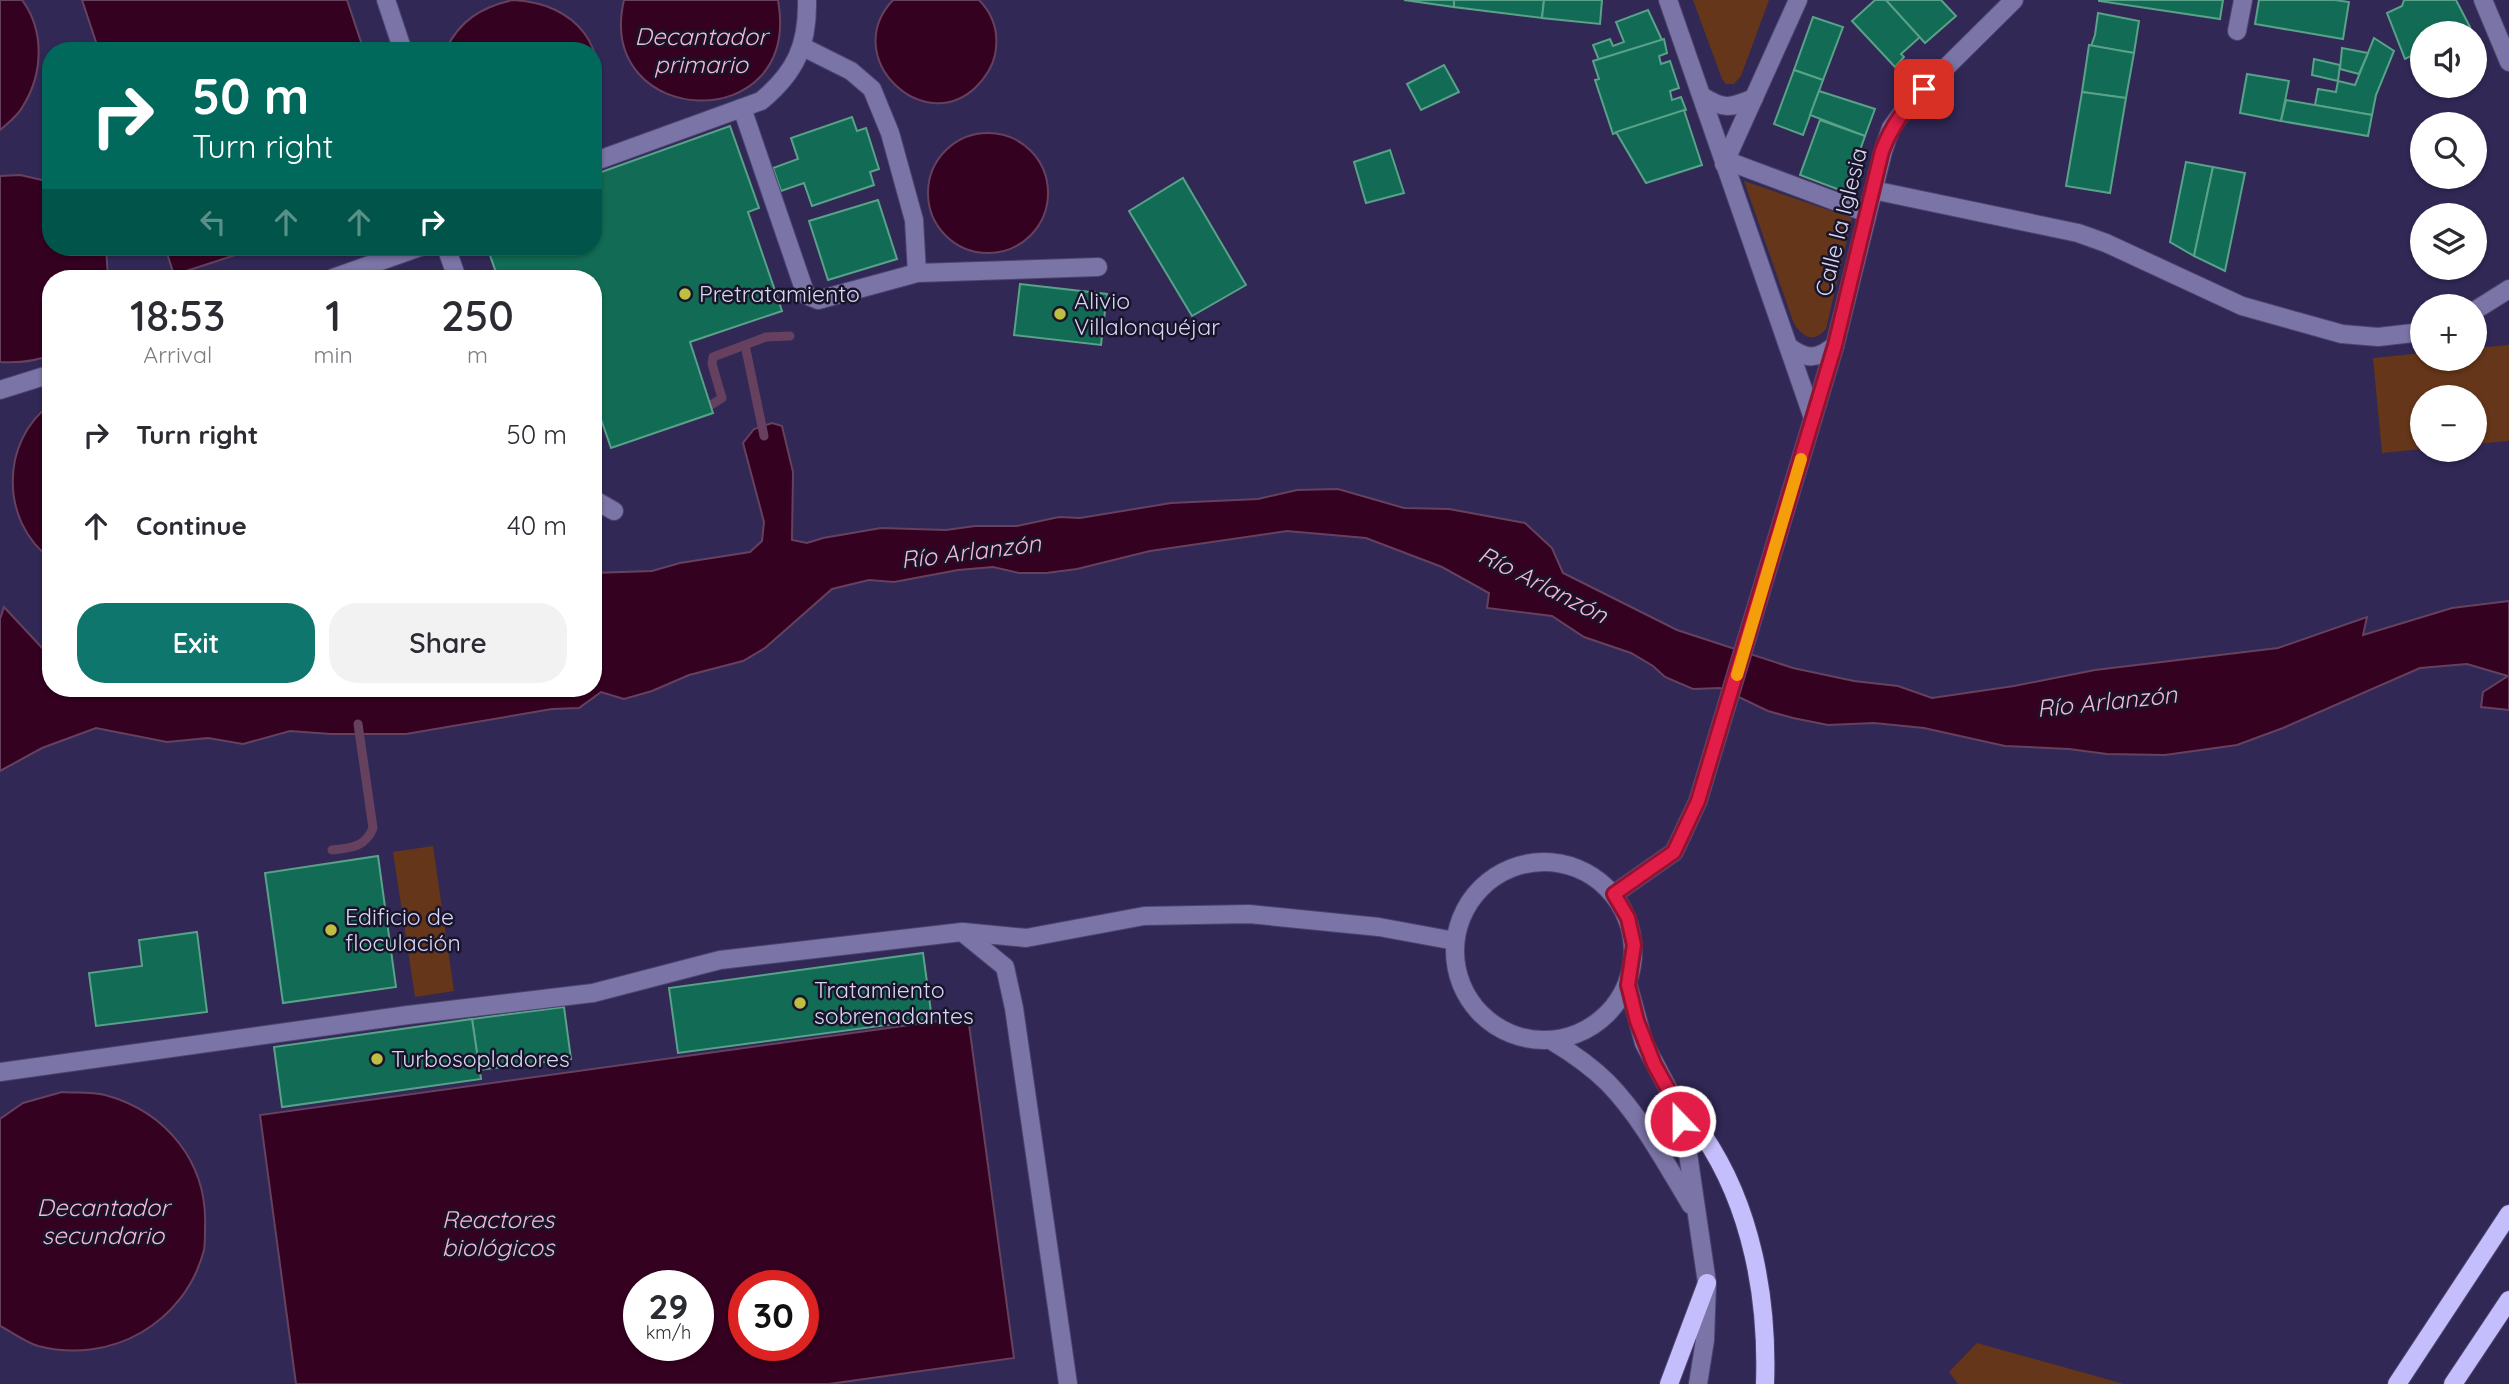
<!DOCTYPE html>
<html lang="en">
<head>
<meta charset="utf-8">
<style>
  :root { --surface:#fff; --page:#f2f2f3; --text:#2b2b33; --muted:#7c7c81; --accent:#0f766e }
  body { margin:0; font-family:Quicksand,sans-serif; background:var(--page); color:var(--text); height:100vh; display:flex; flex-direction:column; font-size:26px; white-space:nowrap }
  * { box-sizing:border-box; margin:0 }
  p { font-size:23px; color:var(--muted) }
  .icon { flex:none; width:38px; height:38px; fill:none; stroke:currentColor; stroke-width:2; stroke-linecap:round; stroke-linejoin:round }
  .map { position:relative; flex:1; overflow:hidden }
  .sheet { position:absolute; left:42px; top:270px; width:560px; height:427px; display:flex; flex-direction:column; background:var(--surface); border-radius:28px; box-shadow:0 2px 5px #0004 }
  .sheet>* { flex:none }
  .guide { position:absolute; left:42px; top:42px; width:560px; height:214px; border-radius:28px; box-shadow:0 2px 5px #0004; background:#00695c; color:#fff; overflow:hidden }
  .buttons { position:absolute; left:2410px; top:21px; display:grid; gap:14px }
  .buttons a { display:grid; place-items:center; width:77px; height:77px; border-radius:50%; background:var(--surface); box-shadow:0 2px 5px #0004; font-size:35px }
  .speed { position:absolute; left:623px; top:1270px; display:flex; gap:14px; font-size:35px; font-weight:700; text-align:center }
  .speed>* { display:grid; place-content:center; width:91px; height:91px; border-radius:50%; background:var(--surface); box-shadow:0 2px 5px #0004; line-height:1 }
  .speed small { font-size:18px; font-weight:400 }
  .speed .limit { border:10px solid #d22; background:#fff; color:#111 }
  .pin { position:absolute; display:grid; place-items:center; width:60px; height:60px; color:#fff; margin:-30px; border-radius:14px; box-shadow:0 4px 10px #0006 }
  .me { position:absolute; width:77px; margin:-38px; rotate:338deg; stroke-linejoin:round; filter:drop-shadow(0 0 5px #0008) }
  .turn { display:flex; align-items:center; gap:24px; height:147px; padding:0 35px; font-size:32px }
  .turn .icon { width:91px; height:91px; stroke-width:2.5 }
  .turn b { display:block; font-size:49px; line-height:60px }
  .lanes { display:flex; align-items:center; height:66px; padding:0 35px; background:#0003; justify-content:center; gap:35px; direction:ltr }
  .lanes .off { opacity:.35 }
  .eta { display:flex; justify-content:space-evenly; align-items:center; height:119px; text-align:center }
  .eta b { font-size:42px; font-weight:600; line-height:49px }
  .cta { display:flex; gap:14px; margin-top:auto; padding:14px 35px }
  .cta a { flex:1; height:80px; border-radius:28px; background:var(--accent); color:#fff; font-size:28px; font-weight:600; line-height:80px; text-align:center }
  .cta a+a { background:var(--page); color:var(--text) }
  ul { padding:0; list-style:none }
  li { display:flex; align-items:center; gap:21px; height:91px; padding:0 35px }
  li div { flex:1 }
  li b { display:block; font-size:26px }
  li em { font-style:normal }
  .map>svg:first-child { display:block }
  .green { fill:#653619 }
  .water { fill:#350120; stroke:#66415f; stroke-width:2; fill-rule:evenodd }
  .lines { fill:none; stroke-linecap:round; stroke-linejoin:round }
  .stream { stroke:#66415f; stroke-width:9 }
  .building { fill:#126c55; stroke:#5aa189; stroke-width:2 }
  .minor-casing { stroke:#4c446f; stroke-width:20 }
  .major-casing { stroke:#4c446f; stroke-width:20 }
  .minor { stroke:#7b74a7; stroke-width:18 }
  .major { stroke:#c5befc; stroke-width:18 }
  .route-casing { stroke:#92132f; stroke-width:18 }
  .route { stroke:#e11d48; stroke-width:12 }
  .slow { stroke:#f59e0b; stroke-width:12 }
  .poi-dot { fill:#bebf42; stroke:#18152a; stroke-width:2.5 }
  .labels { text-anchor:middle; stroke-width:5; stroke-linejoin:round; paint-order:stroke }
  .street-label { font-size:23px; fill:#d8d5f3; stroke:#18152a }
  .poi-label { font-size:23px; fill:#d8d5f3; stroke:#18152a; text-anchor:start }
  .water-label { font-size:24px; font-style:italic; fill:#f8b6d4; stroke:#18152a }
</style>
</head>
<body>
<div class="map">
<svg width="2509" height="1384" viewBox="0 0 2509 1384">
  <rect width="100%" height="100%" fill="#312856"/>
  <g class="green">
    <polygon points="1693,0 1769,0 1741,76 1734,84 1726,84 1722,79"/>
    <path d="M 1744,181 L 1852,218 L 1826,329 C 1813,343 1804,338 1794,324 Z"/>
    <polygon points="2509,345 2509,441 2475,444 2474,397 2422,397 2422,449 2382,453 2373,358 2422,353 2422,359 2474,359 2475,348"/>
    <polygon points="433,846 454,991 415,997 393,852"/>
    <polygon points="1977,1343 2124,1384 1958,1384 1949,1372"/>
  </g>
  <g class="water">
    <path d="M 0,0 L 22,0 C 45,31 43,74 23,106 C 18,116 8,123 0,130 Z"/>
    <polygon points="82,0 347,0 364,51 99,51"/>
    <path d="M 513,0 C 576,3 613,48 593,111 L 593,51 L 445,51 C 459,21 481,7 513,0 Z"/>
    <path d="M 624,0 L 778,0 C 803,139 594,129 624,0 Z"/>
    <path d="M 893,0 L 979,0 C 994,15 999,34 995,55 C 992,68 985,78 976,87 C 923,138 839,57 893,0 Z"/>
    <circle cx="988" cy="193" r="60"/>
    <path d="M 20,175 L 51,182 L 51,247 L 106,247 L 108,278 L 51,278 L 51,355 C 34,362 18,363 0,362 L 0,176 Z"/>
    <polygon points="165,247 260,247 174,275"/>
    <path d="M 51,404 L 51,559 C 0,522 0,441 51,404 Z"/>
    <polygon points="772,423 782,426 793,472 792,540 807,543 823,538 881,528 946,530 975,526 1017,526 1059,517 1080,518 1171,503 1258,499 1297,490 1338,489 1404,508 1449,509 1525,523 1552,548 1563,573 1677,630 1793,668 1854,681 1898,686 1932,698 2014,686 2095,670 2278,648 2367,617 2363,635 2452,608 2509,601 2509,710 2481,707 2483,692 2508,676 2467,664 2420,668 2283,728 2237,745 2165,755 2107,754 2069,749 2005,746 1924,728 1874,723 1828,725 1793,718 1768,711 1720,688 1693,689 1665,677 1653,666 1631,653 1584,637 1552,616 1487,608 1489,593 1442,567 1366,538 1287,531 1150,551 1077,569 1046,573 1019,573 993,567 958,570 894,582 869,580 832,589 765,648 743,661 689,675 652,691 624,699 601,692 579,708 552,709 406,734 331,734 290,731 243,744 208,738 167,742 96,728 42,748 0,771 0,619 4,607 44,650 51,650 51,688 593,688 593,573 652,571 680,563 750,552 762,541 764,522 743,443 754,429"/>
    <path d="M 968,1017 L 1014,1358 L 829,1384 L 296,1384 L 260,1115 ZM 698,1286 L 698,1346 L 639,1346 L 639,1286 ZM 803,1286 L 803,1346 L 744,1346 L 744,1286 Z"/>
    <path d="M 62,1092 C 76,1093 92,1092 105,1095 C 167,1112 208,1163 205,1228 C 205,1235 205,1243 204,1250 C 185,1323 111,1365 38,1346 C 25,1342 12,1332 0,1326 L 0,1119 L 23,1103 Z"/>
  </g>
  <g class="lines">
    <g class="stream">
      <polyline points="745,345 764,436"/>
      <polyline points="711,405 722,398 712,364 713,357 766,337 790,336"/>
      <path d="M 332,850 C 350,848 366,847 373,828 L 358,724"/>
    </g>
  </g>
  <g class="building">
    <polygon points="1404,0 1454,0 1454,7"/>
    <polygon points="1454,0 1544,0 1542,18 1454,7"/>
    <polygon points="1544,0 1602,0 1600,24 1542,18"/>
    <polygon points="1875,0 1886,0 1920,37 1901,54 1904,57 1895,67 1852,21"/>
    <polygon points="1886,0 1941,0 1956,16 1925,43"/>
    <polygon points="2223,0 2220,19 2099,1 2099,0"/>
    <polygon points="2259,0 2335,0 2349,2 2343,39 2255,24"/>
    <polygon points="2404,0 2456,0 2470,27 2456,33 2422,33 2422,51 2405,59 2387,13 2402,6"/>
    <polygon points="1648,10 1662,40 1599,60 1593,45 1610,39 1613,46 1624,42 1616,22"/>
    <polygon points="2098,13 2139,21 2134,53 2091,46 2095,35"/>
    <polygon points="1813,17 1843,27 1823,80 1794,70"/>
    <polygon points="2374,38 2394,51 2376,95 2372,115 2315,105 2318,89 2336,92 2338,81 2355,85"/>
    <polygon points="1664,39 1667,53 1659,56 1661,64 1670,61 1679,88 1670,91 1672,100 1681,97 1686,110 1613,134 1595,80 1599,79 1593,61"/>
    <polygon points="2089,45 2134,53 2126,98 2082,92"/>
    <polygon points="2342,48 2368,53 2359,74 2340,69"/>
    <polygon points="2314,59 2340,65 2338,81 2312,75"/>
    <polygon points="1444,65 1459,92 1421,110 1407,84"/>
    <polygon points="1794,70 1823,80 1803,135 1774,124"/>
    <polygon points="2247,74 2289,81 2281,121 2240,113"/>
    <polygon points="1819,91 1875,109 1865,136 1810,115"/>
    <polygon points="2082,92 2126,98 2110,193 2066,186"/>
    <polygon points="2286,100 2372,115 2368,136 2281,121"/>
    <polygon points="1684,110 1702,165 1646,183 1616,132"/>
    <polygon points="852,117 857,131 866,128 879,169 870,172 874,185 812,206 804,183 781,191 773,168 798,159 791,138"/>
    <polygon points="1820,120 1865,136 1845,192 1800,175"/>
    <polygon points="730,126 759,208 748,212 782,311 690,342 713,413 611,448 593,396 593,278 553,278 552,275 543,278 498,278 487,247 593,247 593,175"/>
    <polygon points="1390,150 1404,193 1366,203 1354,162"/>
    <polygon points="2186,162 2213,167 2194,256 2170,242"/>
    <polygon points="2213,167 2245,173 2225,271 2194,256"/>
    <polygon points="1183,178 1246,285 1192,316 1129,211"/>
    <polygon points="878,200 897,259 828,280 809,221"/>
    <polygon points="1020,284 1107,294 1101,345 1014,335"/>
    <polygon points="378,856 396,987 283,1003 265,873"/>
    <polygon points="197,932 207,1012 96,1026 89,973 142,966 139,940"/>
    <polygon points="923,953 932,1019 678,1053 669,988"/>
    <polygon points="564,1007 571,1059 479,1070 472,1019"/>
    <polygon points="472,1019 481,1079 282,1107 274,1047"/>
  </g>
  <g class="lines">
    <defs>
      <g id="minor">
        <polyline points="386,0 403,51"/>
        <polyline points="1668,0 1813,418"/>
        <polyline points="2483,0 2509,62"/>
        <polyline points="2237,31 2243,0"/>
        <polyline points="803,47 851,71 872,89 890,133 914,220 917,273"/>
        <path d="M 1702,96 C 1724,110 1730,108 1754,98"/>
        <polyline points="742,108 806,295 818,300 917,273 1098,267"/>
        <polyline points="1725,160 1867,213"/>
        <path d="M 593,162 L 761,101 C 796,72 808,45 807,0"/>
        <polyline points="1724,164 1798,0"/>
        <polyline points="1873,190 2078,233 2106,243 2242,306 2342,334 2378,337 2422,332"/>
        <polyline points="446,247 457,278"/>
        <polyline points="333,278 420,247"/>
        <polyline points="2474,311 2509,289"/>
        <path d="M 1788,346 C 1806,360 1818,360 1835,345"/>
        <polyline points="0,390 51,374"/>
        <polyline points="593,499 614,511"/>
        <circle cx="1544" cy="951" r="89"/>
        <polyline points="1614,894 1674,852 1698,801 1835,345 1883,151 1891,128 1908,105 2014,0"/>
        <polyline points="963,932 1026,938 1144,916 1249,914 1379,927 1455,941"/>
        <polyline points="1628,985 1644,1043 1675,1102 1686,1140 1707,1283 1705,1340 1698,1384"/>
        <path d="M 1552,1041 C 1572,1053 1591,1066 1608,1083 C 1642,1118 1666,1164 1691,1205"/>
        <polyline points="0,1072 408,1015 593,993 720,960 962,932 1005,967 1014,1008 1068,1384"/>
      </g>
      <g id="major">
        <path d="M 1675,1102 C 1684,1113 1695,1123 1703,1135 C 1752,1207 1768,1299 1765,1384"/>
        <polyline points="1669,1384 1707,1283"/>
        <polyline points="2397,1384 2509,1214"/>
        <polyline points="2453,1384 2509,1300"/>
      </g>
    </defs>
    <use href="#minor" class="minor-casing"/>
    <use href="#major" class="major-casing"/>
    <use href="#minor" class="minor"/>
    <use href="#major" class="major"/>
  </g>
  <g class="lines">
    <defs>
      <path id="route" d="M 1680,1121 L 1675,1102 L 1654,1064 L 1637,1021 L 1628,985 L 1634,945 L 1628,918 L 1614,894 L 1674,852 L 1698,801 L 1835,345 L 1882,151 C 1892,125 1905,108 1924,89"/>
    </defs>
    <use href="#route" class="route-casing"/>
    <use href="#route" class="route"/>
    <polyline class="slow" points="1737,675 1801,459"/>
  </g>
  <g class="poi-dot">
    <circle cx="685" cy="294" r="7"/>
    <circle cx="1060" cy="314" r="7"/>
    <circle cx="331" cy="930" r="7"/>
    <circle cx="800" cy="1003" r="7"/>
    <circle cx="377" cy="1059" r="7"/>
  </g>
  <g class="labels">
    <g class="street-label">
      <text transform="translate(1841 222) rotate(-76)" y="8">Calle la Iglesia</text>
    </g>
    <g class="poi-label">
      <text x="699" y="302">Pretratamiento</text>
      <text x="1074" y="309">Alivio<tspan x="1074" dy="26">Villalonquéjar</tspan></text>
      <text x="345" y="925">Edificio de<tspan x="345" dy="26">floculación</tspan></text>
      <text x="814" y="998">Tratamiento<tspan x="814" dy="26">sobrenadantes</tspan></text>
      <text x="391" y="1067">Turbosopladores</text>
    </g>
    <g class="water-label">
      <text x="701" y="45">Decantador<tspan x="701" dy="28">primario</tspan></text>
      <text transform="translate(971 552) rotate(-7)" y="8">Río Arlanzón</text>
      <text transform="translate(1543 585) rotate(27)" y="8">Río Arlanzón</text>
      <text transform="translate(2107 702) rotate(-6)" y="8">Río Arlanzón</text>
      <text x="103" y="1216">Decantador<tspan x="103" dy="28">secundario</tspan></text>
      <text x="498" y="1228">Reactores<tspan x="498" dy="28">biológicos</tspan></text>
    </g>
  </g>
</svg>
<div class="buttons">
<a><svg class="icon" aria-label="sound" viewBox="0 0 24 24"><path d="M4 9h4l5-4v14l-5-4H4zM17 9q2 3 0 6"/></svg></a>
<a><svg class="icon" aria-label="search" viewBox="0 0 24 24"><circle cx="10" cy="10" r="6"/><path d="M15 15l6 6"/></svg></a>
<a><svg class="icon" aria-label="layers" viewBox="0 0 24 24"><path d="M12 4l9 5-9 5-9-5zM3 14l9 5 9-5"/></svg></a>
<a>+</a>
<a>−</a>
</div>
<div class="speed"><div>29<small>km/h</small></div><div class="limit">30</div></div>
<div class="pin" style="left:1924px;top:89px;background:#d93025"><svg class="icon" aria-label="arrive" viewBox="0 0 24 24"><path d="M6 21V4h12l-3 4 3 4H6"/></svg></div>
<svg class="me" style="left:1680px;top:1121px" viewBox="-20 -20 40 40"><circle r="17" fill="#e11d48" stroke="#fff" stroke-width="3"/><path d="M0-11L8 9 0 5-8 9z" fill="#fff"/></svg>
<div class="guide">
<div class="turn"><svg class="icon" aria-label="right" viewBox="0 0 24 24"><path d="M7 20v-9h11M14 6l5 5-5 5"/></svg><div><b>50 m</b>Turn right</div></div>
<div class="lanes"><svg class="icon off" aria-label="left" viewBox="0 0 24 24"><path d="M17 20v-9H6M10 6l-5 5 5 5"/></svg><svg class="icon off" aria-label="ahead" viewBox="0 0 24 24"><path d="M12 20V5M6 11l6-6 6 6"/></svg><svg class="icon off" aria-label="ahead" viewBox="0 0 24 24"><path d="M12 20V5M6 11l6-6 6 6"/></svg><svg class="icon" aria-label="right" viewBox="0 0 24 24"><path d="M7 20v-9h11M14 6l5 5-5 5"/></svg></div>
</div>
<section class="sheet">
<div class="eta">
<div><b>18:53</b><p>Arrival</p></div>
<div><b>1</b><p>min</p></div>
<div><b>250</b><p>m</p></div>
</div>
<ul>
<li><svg class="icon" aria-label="right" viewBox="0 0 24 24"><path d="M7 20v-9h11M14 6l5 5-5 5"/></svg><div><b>Turn right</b></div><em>50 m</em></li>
<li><svg class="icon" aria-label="ahead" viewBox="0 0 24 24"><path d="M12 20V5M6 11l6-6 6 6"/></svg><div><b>Continue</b></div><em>40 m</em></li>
</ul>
<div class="cta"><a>Exit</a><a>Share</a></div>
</section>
</div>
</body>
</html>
